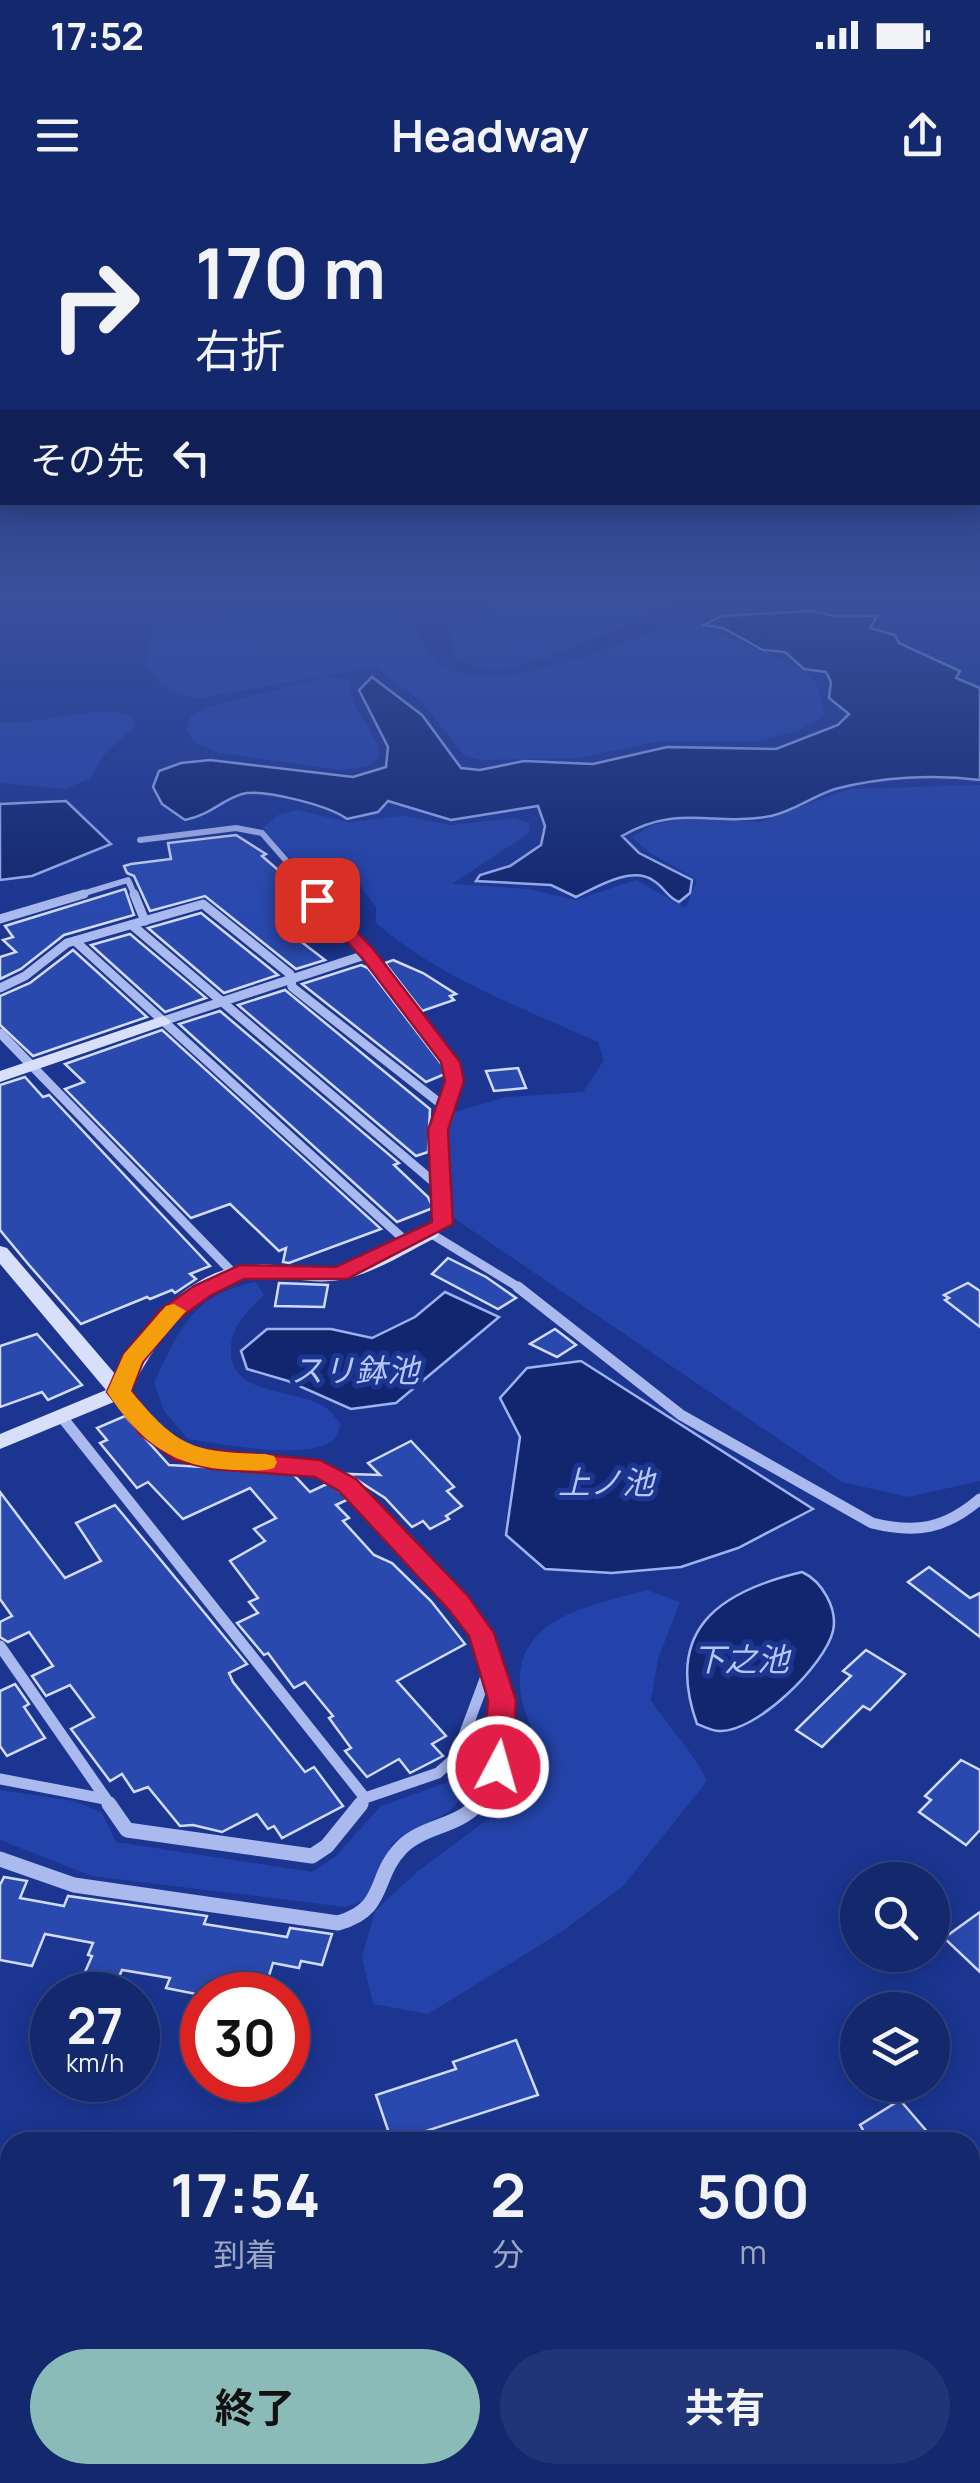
<!DOCTYPE html>
<html lang="ja">
<head>
<meta charset="utf-8">
<style>
  :root { --surface:#14286d; --page:#213475; --text:#f1f3f6; --muted:#9da6c2; --line:#334480; --accent:#8bbbb9 }
  body { margin:0; font-family:Manrope,"Noto Sans JP",sans-serif; background:var(--page); color:var(--text); height:100vh; display:flex; flex-direction:column; font-size:38px; white-space:nowrap }
  * { box-sizing:border-box; margin:0 }
  p { font-size:32px; color:var(--muted) }
  .icon { flex:none; width:55px; height:55px; fill:none; stroke:currentColor; stroke-width:2; stroke-linecap:round; stroke-linejoin:round }
  .map { position:relative; flex:1; overflow:hidden }
  .side { position:absolute; left:0px; top:1932px; width:980px; height:352px; display:flex; flex-direction:column; background:var(--surface); border-radius:30px 30px 0 0; box-shadow:0 5px 25px #0003,0 0 0 2px var(--line) }
  .side>* { flex:none }
  .hud { position:absolute; left:0px; top:0px; width:980px; height:305px; box-shadow:0 5px 25px #0003,0 0 0 2px var(--line); background:#14286d; color:var(--text); overflow:hidden }
  .tools { position:absolute; left:840px; top:1662px; display:grid; gap:20px }
  .tools a { display:grid; place-items:center; width:110px; height:110px; border-radius:50%; background:var(--surface); box-shadow:0 5px 25px #0003,0 0 0 2px var(--line); font-size:50px }
  .speed { position:absolute; left:30px; top:1772px; display:flex; gap:20px; font-size:50px; font-weight:700; text-align:center }
  .speed>* { display:grid; place-content:center; width:130px; height:130px; border-radius:50%; background:var(--surface); box-shadow:0 5px 25px #0003,0 0 0 2px var(--line); line-height:1 }
  .speed small { font-size:25px; font-weight:400 }
  .speed .limit { border:15px solid #d22; background:#fff; color:#111 }
  .pin { position:absolute; display:grid; place-items:center; width:85px; height:85px; color:#fff; margin:-42px; border-radius:20px; box-shadow:0 5px 15px #0006 }
  .me { position:absolute; width:110px; margin:-55px; rotate:6deg; stroke-linejoin:round; filter:drop-shadow(0 0 8px #0008) }
  .turn { display:flex; align-items:center; gap:35px; height:210px; padding:0 30px; font-size:45px }
  .turn .icon { width:130px; height:130px; stroke-width:2.5 }
  .turn b { display:block; font-size:70px; line-height:85px }
  .then { display:flex; align-items:center; height:95px; padding:0 30px; background:#0003; gap:20px; font-size:38px }
  .eta { display:flex; justify-content:space-evenly; align-items:center; height:170px; text-align:center }
  .eta b { font-size:60px; font-weight:700; line-height:70px }
  .action { display:flex; gap:20px; margin-top:auto; padding:20px 30px }
  .action a { flex:1; height:115px; border-radius:60px; background:var(--accent); color:#111; font-size:40px; font-weight:700; line-height:115px; text-align:center }
  .action a+a { background:var(--page); color:var(--text) }
  .status { display:flex; justify-content:space-between; align-items:center; height:70px; padding:0 50px; background:var(--surface); direction:ltr }
  .status svg { height:28px; fill:currentColor }
  header { display:flex; justify-content:space-between; align-items:center; height:130px; padding:0 30px; background:var(--surface); font-size:45px; font-weight:700 }
  .map>svg:first-child { display:block }
  .green { fill:#2443aa }
  .water { fill:#12266f; stroke:#9eb2f0; stroke-width:2.5 }
  .building { fill:#2a49af; stroke:#d1dafa; stroke-width:2.5 }
  .lines { fill:none; stroke-linecap:round; stroke-linejoin:round }
  .street-far3 { stroke:#abbaee; stroke-width:6 }
  .street-far2 { stroke:#abbaee; stroke-width:9 }
  .street-far1 { stroke:#abbaee; stroke-width:11 }
  .street { stroke:#abbaee; stroke-width:15 }
  .secondary { fill:#d8dffa; fill-rule:evenodd }
  .route { fill:#e11d48; stroke:#92132f; stroke-width:2.5 }
  .slow { fill:#f59e0b }
  .labels { text-anchor:middle; stroke-width:10; stroke-linejoin:round; paint-order:stroke }
  .water-label { font-size:32px; font-style:italic; fill:#b7c6f5; stroke:#1b3591 }
</style>
</head>
<body>
<div class="status"><b>17:52</b><svg viewBox="0 0 49 12"><path d="M0 12V9h3v3zM5 12V6h3v6zM10 12V3h3v9zM15 12V0h3v12zM26 1h20v11H26zM47 4h2v5h-2z"/></svg></div>
<header><svg class="icon" aria-label="menu" viewBox="0 0 24 24"><path d="M4 6h16M4 12h16M4 18h16"/></svg>Headway<svg class="icon" aria-label="share" viewBox="0 0 24 24"><path d="M12 15V3M7 8l5-5 5 5M5 13v7h14v-7"/></svg></header>
<div class="map">
<svg width="980" height="2283" viewBox="0 0 980 2283">
  <rect width="100%" height="100%" fill="#1b3591"/>
  <g class="green">
    <polygon points="486,395 672,395 673,405 544,459 499,471 456,460 451,431 492,409"/>
    <path d="M 372,411 C 436,419 408,454 453,471 C 513,493 629,438 690,420 C 719,438 804,460 817,485 C 821,494 821,506 825,516 L 797,531 L 755,542 L 661,541 L 578,558 L 481,560 L 465,556 L 420,500 L 375,467 L 195,499 L 160,485 L 147,464 L 147,442 L 155,430 L 237,417 Z"/>
    <path d="M 325,477 L 350,480 C 349,512 377,528 380,557 L 367,567 L 340,570 L 220,553 L 195,543 L 186,531 L 190,516 L 205,508 Z"/>
    <path d="M 108,511 L 132,515 L 135,527 L 107,551 L 89,579 L 65,589 L 0,583 L 0,523 C 37,523 71,513 108,511 Z"/>
    <path d="M 980,585 L 980,1281 L 908,1297 L 842,1282 L 448,1014 L 447,914 L 507,897 L 583,892 L 604,860 L 598,842 C 522,808 440,778 376,723 L 376,707 L 352,675 C 300,671 296,667 263,628 L 278,615 L 297,610 L 348,622 L 404,616 L 450,625 L 514,618 L 530,623 L 529,633 L 452,684 L 528,689 L 576,700 L 636,680 L 686,708 L 697,680 L 649,652 L 632,637 L 652,625 L 690,617 L 759,622 L 849,589 Z"/>
    <path d="M 256,1082 L 264,1095 C 246,1114 230,1126 231,1153 C 232,1196 297,1189 325,1207 C 331,1211 336,1219 341,1224 C 339,1228 338,1234 335,1238 C 312,1263 219,1243 188,1239 L 164,1211 L 154,1183 C 181,1128 191,1095 256,1082 Z"/>
    <path d="M 647,1390 L 680,1402 L 658,1459 L 651,1500 C 669,1529 693,1550 707,1581 L 623,1686 L 561,1732 L 428,1814 L 373,1804 L 362,1757 L 375,1711 L 418,1671 L 498,1612 L 535,1539 C 530,1523 520,1503 520,1486 C 516,1416 594,1405 647,1390 Z"/>
    <polygon points="481,1534 488,1539 486,1564 475,1584 448,1612 393,1642 366,1700 345,1707 92,1676 0,1640 0,1590 73,1601 101,1612 116,1642 312,1672 335,1657 381,1606 446,1583 462,1569"/>
  </g>
  <g class="water">
    <path d="M 810,411 L 836,416 L 877,416 L 870,428 L 895,435 L 899,443 L 960,471 L 956,478 L 980,488 L 980,580 C 934,574 880,577 835,589 C 813,596 794,611 771,616 C 714,627 679,603 622,636 L 639,653 L 692,680 L 690,693 L 679,702 C 667,697 665,688 654,681 C 632,665 597,687 576,697 L 551,685 L 476,681 L 480,675 L 510,666 L 541,645 L 545,626 L 538,606 L 451,620 L 388,601 L 378,612 L 347,619 C 330,606 262,588 242,594 C 220,601 212,614 185,620 L 162,604 L 153,587 L 159,571 L 181,563 L 210,560 L 353,577 L 386,567 L 388,547 L 359,490 L 372,477 L 422,515 L 461,568 L 480,570 L 524,561 L 593,564 L 667,547 L 776,549 L 838,525 L 849,514 L 829,498 L 831,482 L 826,472 L 804,469 L 785,452 L 763,450 L 723,428 L 704,425 L 722,416 Z"/>
    <polygon points="66,601 111,644 32,676 0,680 0,604"/>
    <polygon points="445,1092 499,1117 396,1203 351,1209 288,1181 247,1169 241,1151 267,1129 331,1129 372,1138 415,1117"/>
    <polygon points="581,1161 813,1309 738,1348 681,1367 612,1373 545,1369 506,1335 520,1237 500,1198 527,1168"/>
    <path d="M 802,1372 C 822,1381 838,1409 833,1431 C 825,1465 756,1533 719,1531 C 712,1531 703,1526 697,1524 C 664,1431 717,1392 802,1372 Z"/>
  </g>
  <g class="building">
    <polygon points="236,635 266,654 262,656 307,695 314,705 299,709 319,724 301,732 309,737 299,740 325,760 296,769 205,696 150,711 134,676 127,673 124,666 131,664 171,659 168,643"/>
    <polygon points="336,676 357,694 332,700 314,682"/>
    <polygon points="125,689 134,715 64,735 21,769 0,779 0,757 16,752 3,740 13,737 5,726"/>
    <polygon points="201,713 278,775 224,793 148,728"/>
    <polygon points="130,734 206,798 165,812 91,745"/>
    <polygon points="73,750 147,817 33,856 0,825 0,796 30,783"/>
    <polygon points="393,760 423,773 456,794 450,796 454,800 422,811 385,763"/>
    <polygon points="361,765 368,768 443,866 445,874 426,882 302,784"/>
    <polygon points="285,790 430,909 428,952 416,956 238,805"/>
    <polygon points="220,811 399,963 394,965 428,997 433,1008 397,1022 179,824"/>
    <polygon points="162,830 381,1029 289,1063 283,1062 286,1048 279,1051 230,1004 191,1018 65,889 84,882 65,864"/>
    <polygon points="518,868 526,888 494,891 486,871"/>
    <polygon points="25,877 43,897 49,895 210,1066 190,1074 196,1079 175,1093 172,1090 150,1099 147,1097 81,1124 29,1065 0,1030 0,885"/>
    <polygon points="448,1058 486,1077 516,1098 498,1109 432,1074"/>
    <polygon points="279,1083 328,1085 324,1107 275,1106"/>
    <polygon points="968,1083 980,1091 980,1127 945,1100 949,1098 944,1095"/>
    <polygon points="555,1129 576,1145 557,1157 530,1144"/>
    <polygon points="37,1134 82,1185 48,1200 42,1192 0,1207 0,1146"/>
    <polygon points="125,1216 169,1265 291,1272 310,1292 329,1283 349,1299 336,1305 349,1318 343,1321 374,1355 392,1363 431,1401 465,1444 397,1481 446,1536 432,1544 443,1556 410,1573 399,1559 367,1577 345,1551 351,1548 329,1518 333,1516 305,1482 294,1488 268,1453 264,1455 237,1423 258,1413 249,1402 258,1398 230,1361 265,1341 254,1329 276,1318 250,1288 183,1319 148,1282 137,1288 100,1243 107,1240 97,1228"/>
    <polygon points="411,1241 454,1287 447,1291 462,1306 446,1316 449,1319 430,1329 423,1321 412,1327 385,1298 348,1274 380,1275 368,1263"/>
    <polygon points="0,1292 65,1378 101,1361 76,1323 115,1305 247,1464 229,1473 233,1482 305,1572 314,1567 343,1606 282,1638 274,1626 268,1629 257,1614 222,1632 193,1625 180,1626 148,1587 134,1592 122,1574 110,1581 71,1529 94,1517 70,1485 46,1496 32,1476 53,1466 29,1432 8,1442 0,1437 0,1422 12,1416 0,1399"/>
    <polygon points="929,1367 970,1398 980,1393 980,1437 908,1382"/>
    <polygon points="866,1450 905,1474 870,1510 863,1506 822,1547 796,1530 851,1476 843,1471"/>
    <polygon points="15,1484 29,1504 24,1507 45,1538 7,1556 0,1546 0,1491"/>
    <polygon points="961,1560 980,1570 980,1630 966,1645 919,1612 931,1600 925,1596"/>
    <polygon points="4,1677 27,1681 20,1698 64,1706 68,1696 207,1716 204,1724 287,1737 290,1728 332,1734 322,1765 301,1761 299,1768 273,1763 263,1795 196,1794 166,1788 170,1778 122,1770 111,1795 75,1795 92,1756 88,1755 93,1743 45,1734 32,1766 0,1760 0,1685"/>
    <polygon points="980,1712 980,1772 944,1738"/>
    <polygon points="516,1840 538,1895 392,1942 376,1895 456,1869 453,1862"/>
    <polygon points="900,1900 936,1942 870,1942 860,1925"/>
  </g>
  <g class="lines">
    <g class="street-far3">
      <polyline points="140,640 236,628 262,633 317,696"/>
      <polyline points="75,696 128,680 135,696"/>
    </g>
    <g class="street-far2">
      <polyline points="134,694 145,721"/>
      <polyline points="315,694 368,754 450,862 455,881 438,930 442,1024 430,1033 523,1090"/>
      <polyline points="0,719 84,694"/>
      <polyline points="132,725 442,989"/>
      <polyline points="75,741 408,1043"/>
      <polyline points="0,788 25,776 67,743 203,704 290,774 292,787 446,908"/>
      <polyline points="163,821 368,754"/>
      <polyline points="0,833 234,1074"/>
    </g>
    <g class="street-far1">
      <path d="M 518,1087 L 681,1215 L 872,1323 C 916,1334 945,1329 980,1299"/>
      <path d="M 119,1192 C 167,1253 182,1262 260,1262 C 280,1262 303,1261 321,1269 C 350,1281 375,1311 397,1333 C 426,1363 459,1396 480,1433 C 509,1483 515,1560 476,1606"/>
      <polyline points="61,1216 365,1598"/>
      <polyline points="0,1446 111,1606"/>
      <polyline points="0,1579 105,1599"/>
      <polyline points="359,1606 365,1598 438,1573 456,1557 491,1463"/>
    </g>
    <g class="street">
      <polyline points="109,1604 127,1630 312,1656 327,1646 361,1604"/>
      <path d="M 0,1659 L 74,1685 L 338,1723 C 388,1709 372,1677 402,1647 C 423,1626 457,1627 478,1604"/>
    </g>
    <g class="secondary">
      <polygon points="163,816 171,821 169,824 0,882 0,871"/>
      <path d="M 430,1027 L 439,1033 L 437,1037 C 405,1053 374,1074 339,1080 C 311,1085 283,1075 255,1076 C 189,1080 155,1148 126,1197 L 0,1249 L 0,1234 L 106,1190 L 0,1064 L 0,1046 L 7,1048 L 116,1175 C 145,1121 195,1063 262,1064 C 287,1065 313,1073 339,1068 C 372,1061 398,1036 430,1027 Z"/>
    </g>
  </g>
  <linearGradient id="sky" x2="0" y2="1"><stop stop-color="#0f1d50"/><stop offset="0.55" stop-color="#39519d"/><stop offset="1" stop-color="#39519d" stop-opacity="0"/></linearGradient>
  <rect width="980" height="715" fill="url(#sky)"/>
  <polygon class="route" points="317,695 323,696 374,750 460,862 464,881 448,930 453,1024 347,1079 244,1079 210,1096 176,1121 143,1162 131,1191 157,1224 192,1248 320,1260 356,1279 468,1396 494,1433 516,1500 512,1567 508,1575 498,1578 487,1575 483,1567 488,1500 469,1436 449,1410 339,1291 315,1277 212,1269 175,1260 141,1235 107,1192 124,1154 160,1110 194,1086 240,1065 336,1067 432,1022 428,930 445,881 441,862 362,758 311,703 308,700"/>
  <path class="slow" d="M 174,1104 L 186,1111 L 142,1162 L 131,1191 C 178,1248 193,1252 265,1254 L 274,1256 L 277,1262 L 274,1268 C 261,1272 248,1270 235,1270 C 173,1268 140,1242 107,1192 L 124,1154 L 166,1106 Z"/>
  <g class="labels">
    <g class="water-label">
      <text x="355" y="1182">スリ鉢池</text>
      <text x="606" y="1294">上ノ池</text>
      <text x="741" y="1471">下之池</text>
    </g>
  </g>
</svg>
<div class="tools">
<a><svg class="icon" aria-label="search" viewBox="0 0 24 24"><circle cx="10" cy="10" r="6"/><path d="M15 15l6 6"/></svg></a>
<a><svg class="icon" aria-label="layers" viewBox="0 0 24 24"><path d="M12 4l9 5-9 5-9-5zM3 14l9 5 9-5"/></svg></a>
</div>
<div class="speed"><div>27<small>km/h</small></div><div class="limit">30</div></div>
<div class="pin" style="left:317px;top:700px;background:#d93025"><svg class="icon" aria-label="arrive" viewBox="0 0 24 24"><path d="M6 21V4h12l-3 4 3 4H6"/></svg></div>
<svg class="me" style="left:498px;top:1567px" viewBox="-20 -20 40 40"><circle r="17" fill="#e11d48" stroke="#fff" stroke-width="3"/><path d="M0-11L8 9 0 5-8 9z" fill="#fff"/></svg>
<div class="hud">
<div class="turn"><svg class="icon" aria-label="right" viewBox="0 0 24 24"><path d="M7 20v-9h11M14 6l5 5-5 5"/></svg><div><b>170 m</b>右折</div></div>
<div class="then">その先<svg class="icon" aria-label="left" viewBox="0 0 24 24"><path d="M17 20v-9H6M10 6l-5 5 5 5"/></svg></div>
</div>
<section class="side">
<div class="eta">
<div><b>17:54</b><p>到着</p></div>
<div><b>2</b><p>分</p></div>
<div><b>500</b><p>m</p></div>
</div>
<div class="action"><a>終了</a><a>共有</a></div>
</section>
</div>
</body>
</html>
